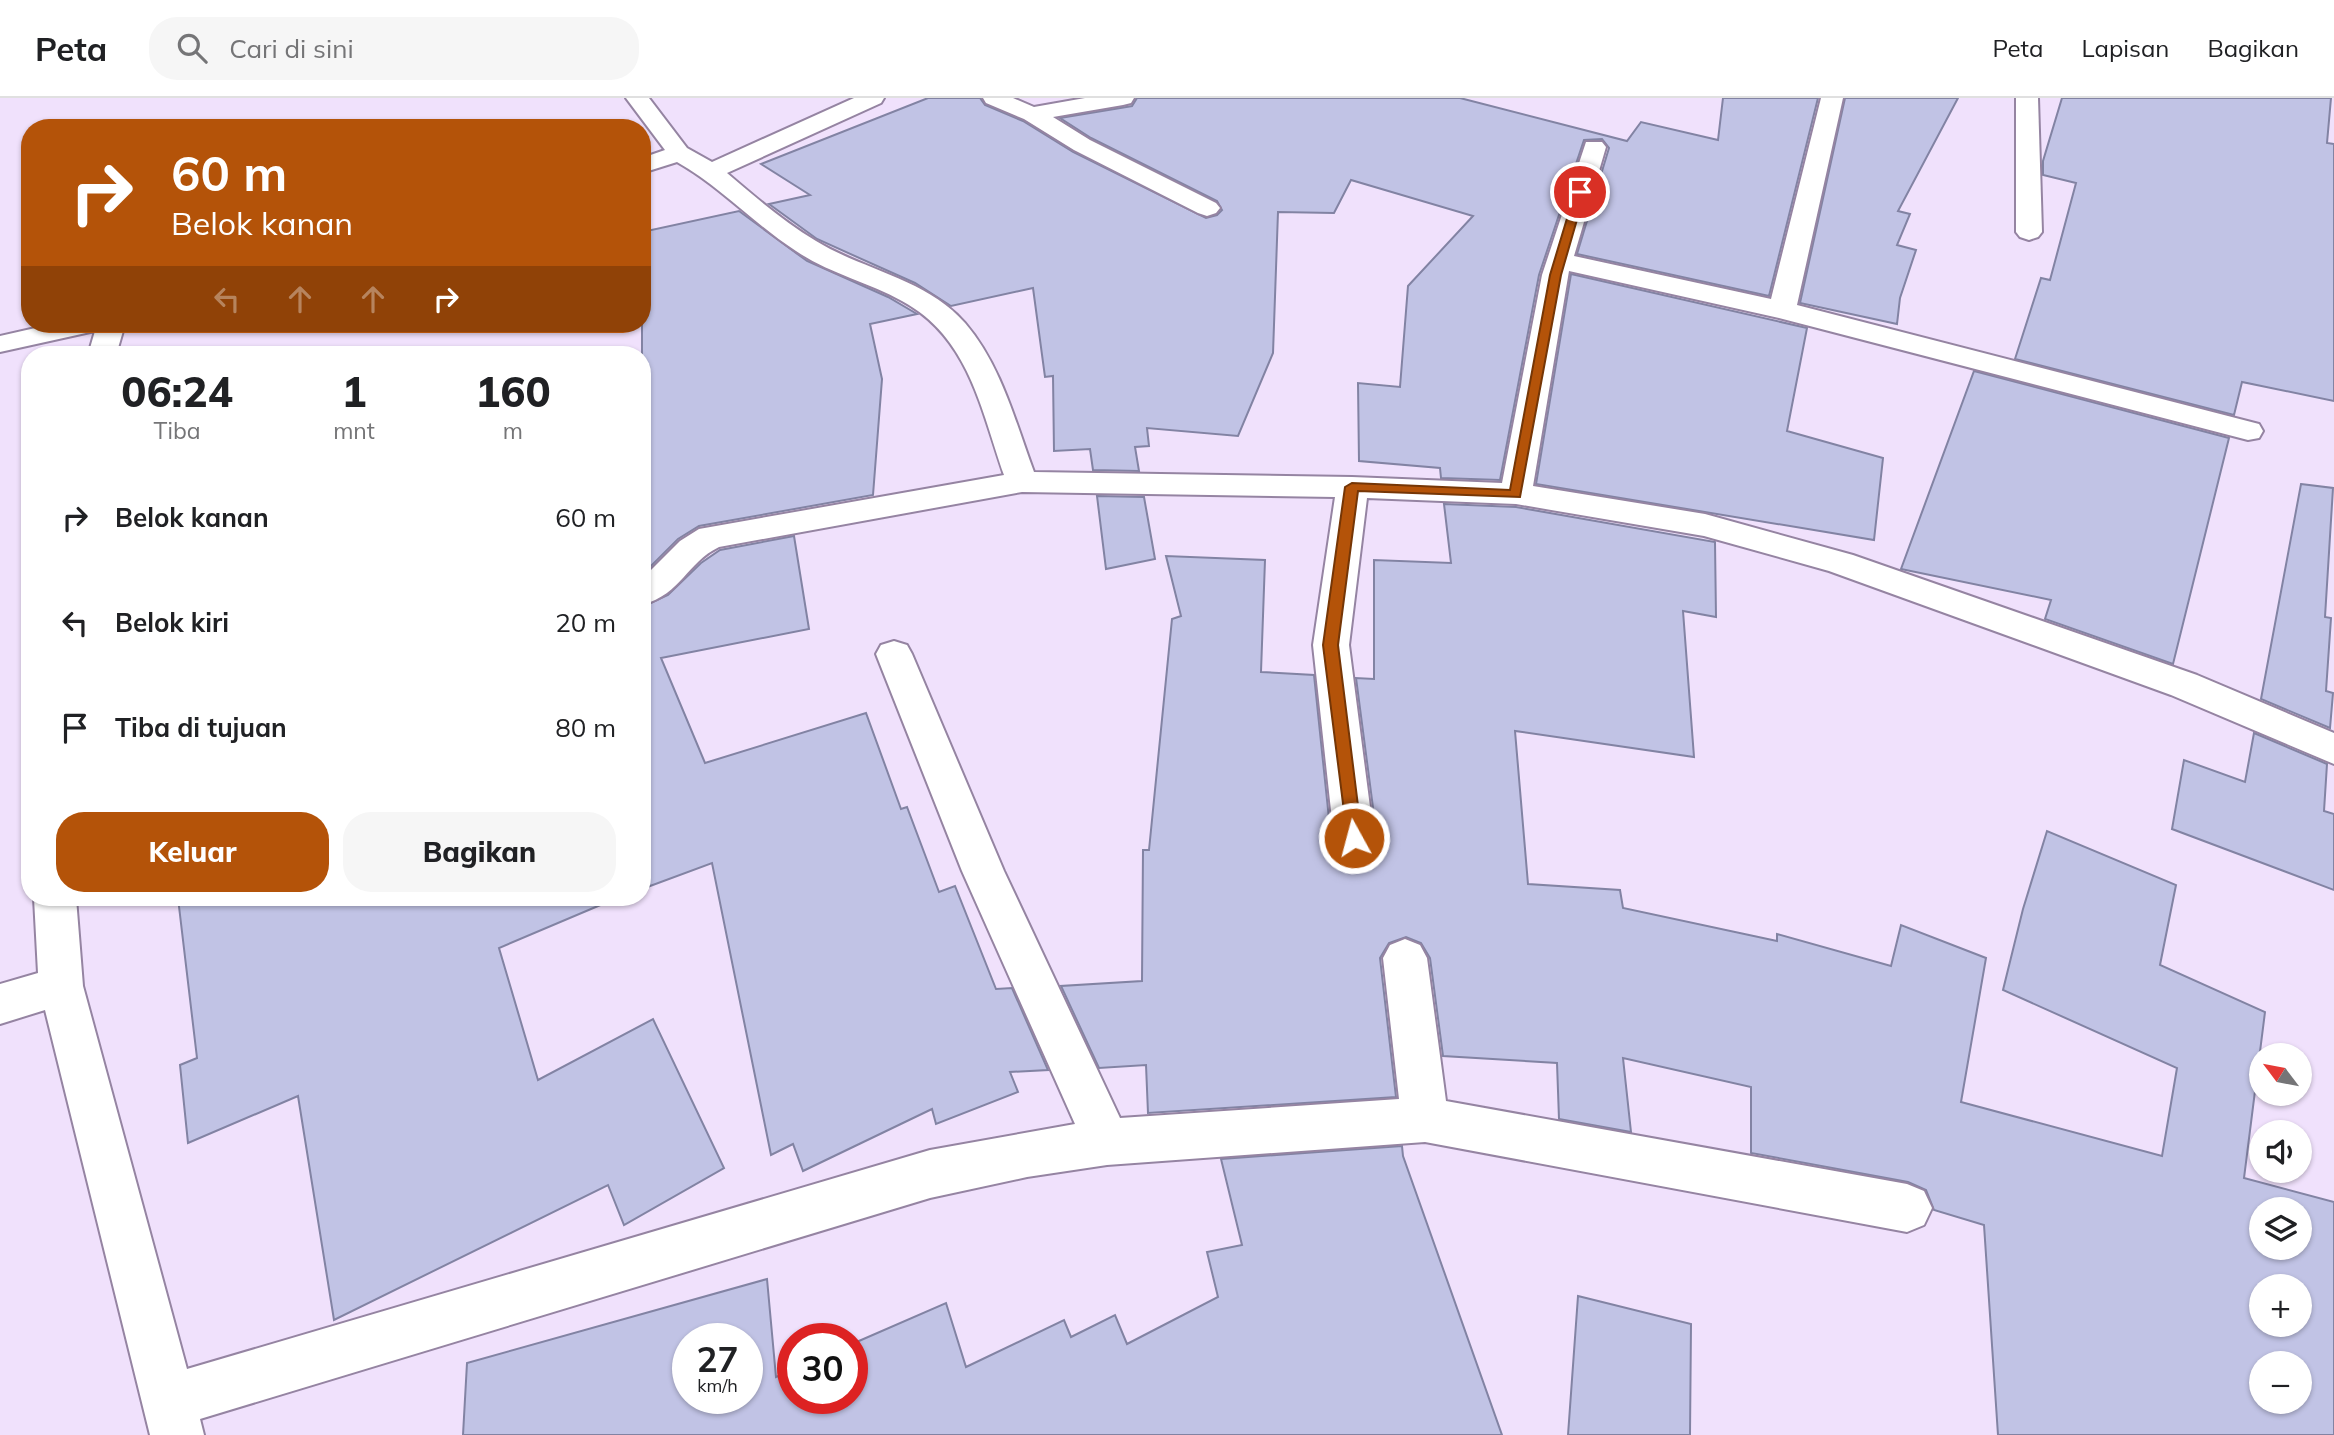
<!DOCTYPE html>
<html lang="id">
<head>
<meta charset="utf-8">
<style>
  :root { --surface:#fff; --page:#f6f6f6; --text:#202124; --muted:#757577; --line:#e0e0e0; --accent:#b45309 }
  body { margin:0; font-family:Mulish,sans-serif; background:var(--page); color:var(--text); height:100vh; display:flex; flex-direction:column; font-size:26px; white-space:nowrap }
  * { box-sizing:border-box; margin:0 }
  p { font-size:23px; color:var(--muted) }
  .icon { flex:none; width:38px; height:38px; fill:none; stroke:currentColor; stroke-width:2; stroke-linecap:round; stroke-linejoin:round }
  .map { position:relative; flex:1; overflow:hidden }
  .side { position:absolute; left:21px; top:248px; width:630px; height:560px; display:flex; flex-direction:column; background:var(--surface); border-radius:28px; box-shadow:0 2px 5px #0004 }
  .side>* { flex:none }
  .guide { position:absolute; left:21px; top:21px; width:630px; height:214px; border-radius:28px; box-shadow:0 2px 5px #0004; background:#b45309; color:#fff; overflow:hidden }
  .needle { width:46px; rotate:302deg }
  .controls { position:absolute; left:2249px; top:945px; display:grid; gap:14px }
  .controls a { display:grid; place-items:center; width:63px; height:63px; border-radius:50%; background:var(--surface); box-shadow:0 2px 5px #0004; font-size:35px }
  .speed { position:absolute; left:672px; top:1225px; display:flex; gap:14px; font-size:35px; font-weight:700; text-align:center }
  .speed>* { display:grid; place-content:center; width:91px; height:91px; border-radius:50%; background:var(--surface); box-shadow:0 2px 5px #0004; line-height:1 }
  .speed small { font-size:18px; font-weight:400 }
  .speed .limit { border:10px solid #d22; background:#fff; color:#111 }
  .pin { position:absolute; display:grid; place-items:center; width:60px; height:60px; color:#fff; margin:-30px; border:4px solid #fff; border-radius:50%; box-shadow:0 2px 7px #0007 }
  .me { position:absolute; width:77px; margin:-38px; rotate:353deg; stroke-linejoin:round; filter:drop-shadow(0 0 5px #0008) }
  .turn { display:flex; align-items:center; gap:24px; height:147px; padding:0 35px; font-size:32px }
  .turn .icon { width:91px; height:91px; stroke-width:2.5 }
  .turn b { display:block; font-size:49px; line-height:60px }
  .lanes { display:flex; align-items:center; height:66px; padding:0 35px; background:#0003; justify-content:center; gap:35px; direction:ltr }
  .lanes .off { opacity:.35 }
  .eta { display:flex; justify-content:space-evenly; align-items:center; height:119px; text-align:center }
  .eta b { font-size:42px; font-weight:800; line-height:49px }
  .action { display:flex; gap:14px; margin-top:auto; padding:14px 35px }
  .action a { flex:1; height:80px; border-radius:28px; background:var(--accent); color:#fff; font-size:28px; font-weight:800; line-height:80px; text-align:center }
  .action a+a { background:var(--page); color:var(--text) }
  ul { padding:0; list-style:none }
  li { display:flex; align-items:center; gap:21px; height:105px; padding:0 35px }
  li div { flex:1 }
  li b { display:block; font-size:26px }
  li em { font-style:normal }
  header { display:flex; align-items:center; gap:42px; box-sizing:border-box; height:98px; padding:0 35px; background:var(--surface); border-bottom:2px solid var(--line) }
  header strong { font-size:33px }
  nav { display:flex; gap:38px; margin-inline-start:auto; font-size:24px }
  .search { width:490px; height:63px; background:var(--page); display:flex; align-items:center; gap:18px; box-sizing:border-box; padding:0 24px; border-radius:28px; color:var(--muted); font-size:26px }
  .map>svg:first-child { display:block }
  .building { fill:#c1c3e5; stroke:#8283a3; stroke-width:2; fill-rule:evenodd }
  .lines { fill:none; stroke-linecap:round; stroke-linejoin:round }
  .street-casing { stroke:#9584a2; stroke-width:4 }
  .street { fill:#fff; fill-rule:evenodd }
  .route { fill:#b45309; stroke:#753606; stroke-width:2 }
</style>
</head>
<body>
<header>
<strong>Peta</strong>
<div class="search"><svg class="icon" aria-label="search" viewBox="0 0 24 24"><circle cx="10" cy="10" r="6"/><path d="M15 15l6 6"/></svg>Cari di sini</div>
<nav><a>Peta</a><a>Lapisan</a><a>Bagikan</a></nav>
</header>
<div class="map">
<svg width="2334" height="1337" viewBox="0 0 2334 1337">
  <rect width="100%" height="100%" fill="#f0e1fc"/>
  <g class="building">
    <polygon points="928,0 980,0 985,7 1023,23 1073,54 1206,120 1217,117 1222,112 1217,103 1091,40 1060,20 1132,8 1137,0 1460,0 1627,43 1641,24 1718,42 1723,0 1818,0 1769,198 1577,156 1609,50 1602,41 1584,42 1539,177 1500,382 1441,380 1440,370 1359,363 1358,285 1400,289 1408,188 1473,118 1351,82 1334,115 1278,114 1273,255 1238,338 1147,330 1149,348 1135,349 1139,373 1093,372 1090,351 1054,353 1053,278 1045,279 1033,190 951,208 915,185 817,141 769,106 810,97 761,66"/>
    <polygon points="1845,0 1958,0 1898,113 1910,116 1897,147 1916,152 1900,200 1897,226 1800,205"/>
    <polygon points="2062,0 2331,0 2327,45 2334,46 2334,303 2242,284 2234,317 2015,261 2041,180 2050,182 2076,85 2043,77 2043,63"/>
    <polygon points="739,113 807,163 888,199 917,216 870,226 882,281 873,397 699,428 678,441 642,477 642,134"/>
    <polygon points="1571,176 1807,230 1787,333 1883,360 1874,442 1536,386"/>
    <polygon points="1974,273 2229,340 2173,566 2045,521 2051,502 1901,471"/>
    <polygon points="2301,386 2333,390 2325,519 2331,520 2326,593 2333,595 2330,630 2261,601"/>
    <polygon points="1097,398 1144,399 1155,461 1106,471"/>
    <path d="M 1444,406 L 1516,409 L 1715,444 L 1716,519 L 1683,513 L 1694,659 L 1515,633 L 1528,786 L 1620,792 L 1623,810 L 1777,843 L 1777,836 L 1891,868 L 1901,827 L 1986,860 L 1961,1004 L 2162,1058 L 2177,970 L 2003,892 L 2023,811 L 2047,733 L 2176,787 L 2160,867 L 2265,914 L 2244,1080 L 2334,1104 L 2334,1337 L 1998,1337 L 1984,1127 L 1934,1112 L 1926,1092 L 1908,1084 L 1751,1055 L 1751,989 L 1623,960 L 1631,1034 L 1559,1021 L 1557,965 L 1443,958 L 1430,860 L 1421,845 L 1406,839 L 1389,845 L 1380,860 L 1396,999 L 1148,1015 L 1146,967 L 1099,970 L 1061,888 L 1142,883 L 1143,752 L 1149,752 L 1172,521 L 1181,518 L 1166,458 L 1265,462 L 1261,574 L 1314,577 L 1331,740 L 1339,755 L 1355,759 L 1370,753 L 1377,740 L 1356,580 L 1374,581 L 1374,462 L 1451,465 ZM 2261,1111 L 2300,1111 L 2300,1150 L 2261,1150 ZM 2261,1188 L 2300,1188 L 2300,1227 L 2261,1227 ZM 2261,1265 L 2300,1265 L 2300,1304 L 2261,1304 Z"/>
    <polygon points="794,438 809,531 661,560 705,665 866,615 901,711 907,709 939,794 955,788 996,891 1012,890 1048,972 1010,974 1018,994 936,1026 932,1011 803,1073 793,1046 771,1057 712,765 642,791 642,509 668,497 701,465 720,452"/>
    <polygon points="2254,635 2327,666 2324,713 2334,716 2334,792 2172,731 2184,662 2245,684"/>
    <polygon points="178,800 617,800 499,850 538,982 653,921 724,1070 624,1127 608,1087 334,1222 298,998 188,1045 180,967 197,960"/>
    <path d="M 1402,1048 L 1403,1058 L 1502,1337 L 463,1337 L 467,1265 L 767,1181 L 776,1279 L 793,1272 L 793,1300 L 852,1300 L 852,1246 L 946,1205 L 966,1269 L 1064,1222 L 1071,1239 L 1115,1217 L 1127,1246 L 1218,1199 L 1207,1154 L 1242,1147 L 1221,1061 ZM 688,1241 L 747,1241 L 747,1300 L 688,1300 Z"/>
    <polygon points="1578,1198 1691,1226 1690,1337 1568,1337"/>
  </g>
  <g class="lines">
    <defs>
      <g id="street">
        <path d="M 626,0 L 649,0 L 687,50 L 712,64 L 854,0 L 884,0 L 881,5 L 727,75 C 755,99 784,124 816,143 C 863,172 927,181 965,225 C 1001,267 1015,323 1034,374 L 1352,379 L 1502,385 L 1542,177 L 1586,44 L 1602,44 L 1606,49 L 1574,158 L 1771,201 L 1821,0 L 1843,0 L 1797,207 L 2259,326 L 2263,333 L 2259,340 L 2248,342 L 1779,220 L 1569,173 L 1533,388 L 1705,416 L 1853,457 L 2197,577 L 2334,635 L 2334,666 L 2171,597 L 1829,473 L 1704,438 L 1516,406 L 1367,400 L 1349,547 L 1374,740 L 1368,752 L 1354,756 L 1340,752 L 1334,740 L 1313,547 L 1335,399 L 1022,394 L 719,449 C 686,465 683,495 642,507 L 642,481 L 680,443 L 699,431 L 1004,377 C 981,311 969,239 902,203 C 868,184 828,175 796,153 C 754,126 720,88 677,64 L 642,75 L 642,60 L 665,52 Z"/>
        <polygon points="983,0 1013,0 1034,9 1085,0 1134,0 1131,5 1123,7 1053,19 1090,42 1216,105 1220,110 1216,115 1207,118 1198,115 1074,52 1024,21 986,5"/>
        <polygon points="2016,0 2038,0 2042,134 2038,139 2029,142 2020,139 2016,134"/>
        <polygon points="53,226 125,226 116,257 88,257 95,233 0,254 0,238"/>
        <polygon points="894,543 907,547 912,556 1004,773 1120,1020 1399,1001 1383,860 1390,847 1405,841 1420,847 1427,860 1446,1003 1907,1086 1924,1093 1932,1110 1924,1127 1907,1134 1425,1044 1107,1067 1027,1079 930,1100 200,1321 204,1337 150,1337 45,912 0,926 0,886 38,875 34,800 76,800 83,888 187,1271 930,1052 1075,1026 962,773 876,556 881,547"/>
      </g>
    </defs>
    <use href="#street" class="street-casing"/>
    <use href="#street" class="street"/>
  </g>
  <polygon class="route" points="1580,91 1585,94 1561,177 1520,399 1358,393 1338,547 1362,740 1360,745 1348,745 1323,547 1345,389 1352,385 1510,392 1550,177 1575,94"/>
</svg>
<div class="controls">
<a><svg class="needle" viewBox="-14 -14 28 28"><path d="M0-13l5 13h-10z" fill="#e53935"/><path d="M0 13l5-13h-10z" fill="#757577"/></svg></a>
<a><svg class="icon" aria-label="sound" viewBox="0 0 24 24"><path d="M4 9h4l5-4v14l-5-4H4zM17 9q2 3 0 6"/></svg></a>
<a><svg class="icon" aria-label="layers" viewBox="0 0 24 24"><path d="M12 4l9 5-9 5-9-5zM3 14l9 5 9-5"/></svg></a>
<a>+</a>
<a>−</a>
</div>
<div class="speed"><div>27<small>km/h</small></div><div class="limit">30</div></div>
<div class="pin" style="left:1580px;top:94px;background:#d93025"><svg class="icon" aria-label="arrive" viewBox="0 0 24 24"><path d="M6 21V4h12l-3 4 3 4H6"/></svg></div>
<svg class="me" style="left:1354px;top:740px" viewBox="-20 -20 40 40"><circle r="17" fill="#b45309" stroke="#fff" stroke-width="3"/><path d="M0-11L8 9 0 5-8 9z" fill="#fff"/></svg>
<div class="guide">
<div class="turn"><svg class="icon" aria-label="right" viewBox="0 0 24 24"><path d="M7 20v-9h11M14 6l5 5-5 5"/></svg><div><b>60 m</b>Belok kanan</div></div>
<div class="lanes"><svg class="icon off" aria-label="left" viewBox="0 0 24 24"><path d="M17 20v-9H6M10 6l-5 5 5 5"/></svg><svg class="icon off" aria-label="ahead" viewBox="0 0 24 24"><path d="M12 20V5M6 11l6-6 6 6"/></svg><svg class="icon off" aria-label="ahead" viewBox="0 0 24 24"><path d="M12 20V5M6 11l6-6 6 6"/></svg><svg class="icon" aria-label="right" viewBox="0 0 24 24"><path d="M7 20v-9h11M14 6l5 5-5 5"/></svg></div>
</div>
<section class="side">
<div class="eta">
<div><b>06:24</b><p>Tiba</p></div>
<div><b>1</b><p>mnt</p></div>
<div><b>160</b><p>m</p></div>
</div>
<ul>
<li><svg class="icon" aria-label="right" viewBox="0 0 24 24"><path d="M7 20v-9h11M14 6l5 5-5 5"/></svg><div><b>Belok kanan</b></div><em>60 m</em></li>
<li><svg class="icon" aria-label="left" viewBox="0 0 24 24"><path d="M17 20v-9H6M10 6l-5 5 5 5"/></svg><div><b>Belok kiri</b></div><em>20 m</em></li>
<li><svg class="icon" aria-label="arrive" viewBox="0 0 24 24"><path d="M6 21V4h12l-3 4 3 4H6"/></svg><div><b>Tiba di tujuan</b></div><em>80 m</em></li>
</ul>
<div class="action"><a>Keluar</a><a>Bagikan</a></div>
</section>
</div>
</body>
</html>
